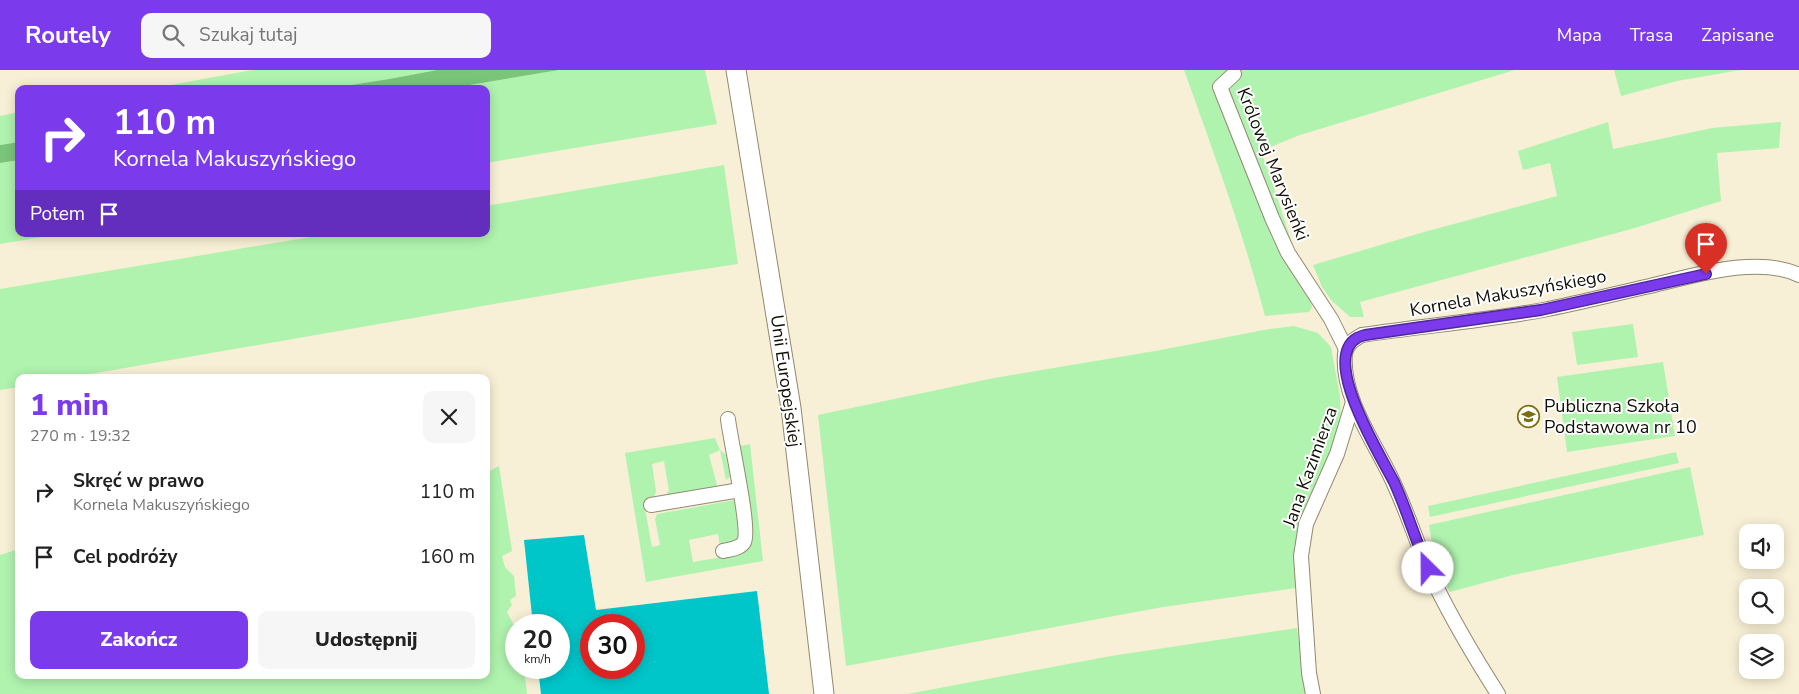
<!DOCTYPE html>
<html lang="pl">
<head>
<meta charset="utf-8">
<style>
  :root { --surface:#fff; --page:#f6f6f6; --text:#222; --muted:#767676; --accent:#7c3aed }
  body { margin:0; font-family:"Nunito Sans",sans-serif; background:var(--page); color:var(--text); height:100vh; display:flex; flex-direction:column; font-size:19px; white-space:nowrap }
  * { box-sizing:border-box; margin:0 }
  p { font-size:16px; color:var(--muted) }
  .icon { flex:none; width:28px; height:28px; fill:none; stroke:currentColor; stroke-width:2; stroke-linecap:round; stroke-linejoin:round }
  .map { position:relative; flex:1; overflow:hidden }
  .details { position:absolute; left:15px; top:304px; width:475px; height:305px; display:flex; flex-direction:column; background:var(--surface); border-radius:10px; box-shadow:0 2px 12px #0003 }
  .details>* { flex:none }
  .hud { position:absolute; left:15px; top:15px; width:475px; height:152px; border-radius:10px; box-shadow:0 2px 12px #0003; background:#7c3aed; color:#fff; overflow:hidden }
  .tools { position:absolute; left:1739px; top:454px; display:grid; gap:10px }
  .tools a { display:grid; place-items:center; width:45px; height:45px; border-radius:10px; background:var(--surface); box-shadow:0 2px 12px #0003; font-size:25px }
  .speed { position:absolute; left:505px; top:544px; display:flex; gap:10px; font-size:25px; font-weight:700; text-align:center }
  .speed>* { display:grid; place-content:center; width:65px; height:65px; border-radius:50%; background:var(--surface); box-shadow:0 2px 12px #0003; line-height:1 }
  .speed small { font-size:12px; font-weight:400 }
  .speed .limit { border:8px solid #d22; background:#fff; color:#111 }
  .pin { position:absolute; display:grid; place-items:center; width:42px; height:42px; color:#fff; margin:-51px -21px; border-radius:50% 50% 50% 0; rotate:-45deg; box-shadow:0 0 5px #0007 }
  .pin .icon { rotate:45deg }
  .me { position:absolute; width:55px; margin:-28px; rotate:337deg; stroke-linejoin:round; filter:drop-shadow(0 0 4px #0008) }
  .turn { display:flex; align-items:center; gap:18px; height:105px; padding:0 15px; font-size:22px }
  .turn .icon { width:65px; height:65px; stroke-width:2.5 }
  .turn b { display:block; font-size:35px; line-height:42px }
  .then { display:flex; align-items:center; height:48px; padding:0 15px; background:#0003; gap:10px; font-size:19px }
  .round { display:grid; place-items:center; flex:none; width:52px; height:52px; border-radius:10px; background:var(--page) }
  .overview { display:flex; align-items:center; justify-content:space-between; height:85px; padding:0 15px }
  h1 { font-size:30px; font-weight:800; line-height:38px; color:var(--accent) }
  .button { display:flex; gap:10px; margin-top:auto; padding:10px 15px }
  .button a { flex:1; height:58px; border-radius:10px; background:var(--accent); color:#fff; font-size:20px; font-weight:800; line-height:58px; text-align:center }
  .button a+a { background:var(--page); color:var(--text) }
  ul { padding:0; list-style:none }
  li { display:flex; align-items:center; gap:15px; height:65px; padding:0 15px }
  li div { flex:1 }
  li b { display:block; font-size:19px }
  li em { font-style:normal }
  header { display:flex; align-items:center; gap:30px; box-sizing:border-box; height:70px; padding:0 25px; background:var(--accent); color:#fff }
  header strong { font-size:24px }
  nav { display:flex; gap:28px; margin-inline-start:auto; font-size:18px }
  .search { width:350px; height:45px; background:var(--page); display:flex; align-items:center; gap:12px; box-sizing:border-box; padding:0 18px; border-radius:10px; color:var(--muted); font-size:19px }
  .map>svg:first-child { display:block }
  .green { fill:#b0f3af }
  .forest { fill:#7bc57b }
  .water { fill:#00c5c9; fill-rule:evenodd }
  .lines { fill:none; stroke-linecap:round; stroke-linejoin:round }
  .minor-casing { stroke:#918a71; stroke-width:16 }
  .major-casing { stroke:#918a71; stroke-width:21 }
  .minor { stroke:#fff; stroke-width:14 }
  .major { stroke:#fff; stroke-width:19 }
  .route-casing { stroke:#51269a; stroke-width:12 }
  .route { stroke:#7c3aed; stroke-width:9 }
  .labels { text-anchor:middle; stroke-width:4; stroke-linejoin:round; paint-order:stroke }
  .street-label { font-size:18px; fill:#100d05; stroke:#fff }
  .poi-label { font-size:18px; fill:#100d05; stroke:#fff; text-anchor:start }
</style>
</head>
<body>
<header>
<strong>Routely</strong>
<div class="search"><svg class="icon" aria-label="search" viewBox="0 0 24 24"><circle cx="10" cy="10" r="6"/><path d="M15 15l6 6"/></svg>Szukaj tutaj</div>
<nav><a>Mapa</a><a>Trasa</a><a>Zapisane</a></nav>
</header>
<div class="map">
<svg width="1799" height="624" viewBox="0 0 1799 624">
  <rect width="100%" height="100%" fill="#f8f0d6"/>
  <g class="green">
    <polygon points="252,0 437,0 389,9 325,19 149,19"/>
    <polygon points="559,0 705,0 717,54 486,93 486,19 446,19"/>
    <path d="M 1184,0 L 1515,0 L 1300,65 L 1261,81 C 1272,110 1281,140 1291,170 C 1298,192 1308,213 1312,237 L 1309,242 L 1265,246 C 1243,162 1213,81 1184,0 Z"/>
    <polygon points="1614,0 1741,0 1677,11 1621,26"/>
    <polygon points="19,42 19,72 0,75 0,46"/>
    <polygon points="1608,52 1613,79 1712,58 1781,52 1779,78 1717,83 1721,131 1635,158 1360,232 1364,247 1350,247 1332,231 1322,217 1313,195 1424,162 1557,126 1550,93 1523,100 1518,81"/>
    <polygon points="19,90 19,164 61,164 0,174 0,93"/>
    <polygon points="724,95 738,194 645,208 73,307 19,308 19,317 0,320 0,219 328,164 486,164 486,136"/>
    <polygon points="1633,254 1638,287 1577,295 1572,262"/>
    <polygon points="1294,256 1318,263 1331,277 1340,326 1341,355 1334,376 1308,430 1299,457 1295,483 1296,518 1163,537 846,596 818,345 994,308 1155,281 1269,259"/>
    <polygon points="1663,292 1675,366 1567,382 1557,307"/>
    <polygon points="715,368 720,380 726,385 730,407 726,410 720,380 709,385 717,415 715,420 668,428 667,422 669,421 664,391 652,394 656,421 654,428 644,433 652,477 660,475 655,449 657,444 735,430 737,432 742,468 734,474 720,477 718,464 689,470 693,492 722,487 722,485 738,482 746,475 749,462 735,377 750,374 763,491 646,512 625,383"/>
    <polygon points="1676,382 1679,393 1430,447 1428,436"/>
    <polygon points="499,396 512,481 502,486 505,497 514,506 516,526 510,530 512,535 507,542 516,559 516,598 524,598 527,624 0,624 0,485 19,479 19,605 486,605 486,403"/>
    <polygon points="1690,397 1704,465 1513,505 1450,522 1436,497 1429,455"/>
    <polygon points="1297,558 1307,624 907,624 1111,586"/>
  </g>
  <g class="forest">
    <polygon points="437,0 559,0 446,19 325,19 389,9"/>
    <polygon points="19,72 19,90 0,93 0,75"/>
  </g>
  <path class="water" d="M 584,465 L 596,540 L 757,521 L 769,624 L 541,624 L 538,598 L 559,598 L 559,555 L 533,555 L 524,470 ZM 591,555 L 634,555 L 634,598 L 591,598 Z"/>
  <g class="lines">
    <defs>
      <g id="minor">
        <polyline points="1234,4 1220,17 1272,148 1288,183 1331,249 1346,279"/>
        <polyline points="651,435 740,420"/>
        <path d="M 723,481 C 730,479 740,479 744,472 C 751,460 730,369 728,349"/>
        <polyline points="1313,624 1309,603 1301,486 1306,454 1337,384 1353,332"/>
        <path d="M 1498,624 C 1475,588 1453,551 1434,512 C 1419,480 1409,446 1394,414 C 1377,375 1341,329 1345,284 C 1346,274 1355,269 1362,265 C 1422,256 1483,251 1543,240 C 1579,233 1614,224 1650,216 C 1693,206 1757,185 1799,205"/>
      </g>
      <polyline id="major" points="736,0 791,338 824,624"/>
    </defs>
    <use href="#minor" class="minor-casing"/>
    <use href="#major" class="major-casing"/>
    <use href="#minor" class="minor"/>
    <use href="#major" class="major"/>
  </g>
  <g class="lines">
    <defs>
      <path id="route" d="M 1428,498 C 1415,470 1407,440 1394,412 C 1381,386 1312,277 1365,265 L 1541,240 L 1706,204"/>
    </defs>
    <use href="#route" class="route-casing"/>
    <use href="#route" class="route"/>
  </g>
  <defs>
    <symbol id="school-ring" viewBox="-11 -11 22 22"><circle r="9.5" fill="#fff" stroke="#7a7010" stroke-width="1.5"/><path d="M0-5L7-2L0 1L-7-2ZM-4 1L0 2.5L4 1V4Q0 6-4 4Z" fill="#7a7010"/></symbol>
  </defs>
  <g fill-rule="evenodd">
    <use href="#school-ring" x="1516" y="334" width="25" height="25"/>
  </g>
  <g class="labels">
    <g class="street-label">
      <text transform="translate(1273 94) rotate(68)" y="6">Królowej Marysieńki</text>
      <text transform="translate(1508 223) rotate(-10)" y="6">Kornela Makuszyńskiego</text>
      <text transform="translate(786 311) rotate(82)" y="6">Unii Europejskiej</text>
      <text transform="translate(1310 397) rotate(-70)" y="6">Jana Kazimierza</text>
    </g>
    <g class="poi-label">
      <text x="1544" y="342">Publiczna Szkoła<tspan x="1544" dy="21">Podstawowa nr 10</tspan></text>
    </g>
  </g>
</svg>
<div class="tools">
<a><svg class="icon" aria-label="sound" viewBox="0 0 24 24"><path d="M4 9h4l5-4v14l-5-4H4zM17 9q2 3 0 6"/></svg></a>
<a><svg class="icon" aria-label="search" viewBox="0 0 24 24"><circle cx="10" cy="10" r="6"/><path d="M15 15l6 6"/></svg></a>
<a><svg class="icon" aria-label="layers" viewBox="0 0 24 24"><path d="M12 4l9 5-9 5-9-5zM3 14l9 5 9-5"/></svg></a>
</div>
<div class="speed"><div>20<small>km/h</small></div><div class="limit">30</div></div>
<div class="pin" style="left:1706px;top:204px;background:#d93025"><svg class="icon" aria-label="arrive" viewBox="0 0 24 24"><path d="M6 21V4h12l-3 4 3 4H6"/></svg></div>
<svg class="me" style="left:1428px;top:498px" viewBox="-20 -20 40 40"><circle r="19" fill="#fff"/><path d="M0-13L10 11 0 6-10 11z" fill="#7c3aed"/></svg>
<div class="hud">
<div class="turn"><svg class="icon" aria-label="right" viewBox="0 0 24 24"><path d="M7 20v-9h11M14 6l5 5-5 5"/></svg><div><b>110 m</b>Kornela Makuszyńskiego</div></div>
<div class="then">Potem<svg class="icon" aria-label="arrive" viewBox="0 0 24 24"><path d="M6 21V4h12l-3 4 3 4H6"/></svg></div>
</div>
<section class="details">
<div class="overview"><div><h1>1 min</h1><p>270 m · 19:32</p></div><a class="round"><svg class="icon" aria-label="close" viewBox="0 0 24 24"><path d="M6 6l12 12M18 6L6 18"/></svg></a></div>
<ul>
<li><svg class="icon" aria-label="right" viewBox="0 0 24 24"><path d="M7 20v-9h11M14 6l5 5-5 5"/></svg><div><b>Skręć w prawo</b><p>Kornela Makuszyńskiego</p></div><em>110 m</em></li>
<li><svg class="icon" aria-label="arrive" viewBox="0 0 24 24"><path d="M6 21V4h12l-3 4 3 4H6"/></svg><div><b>Cel podróży</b></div><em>160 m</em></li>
</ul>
<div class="button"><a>Zakończ</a><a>Udostępnij</a></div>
</section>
</div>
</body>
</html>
